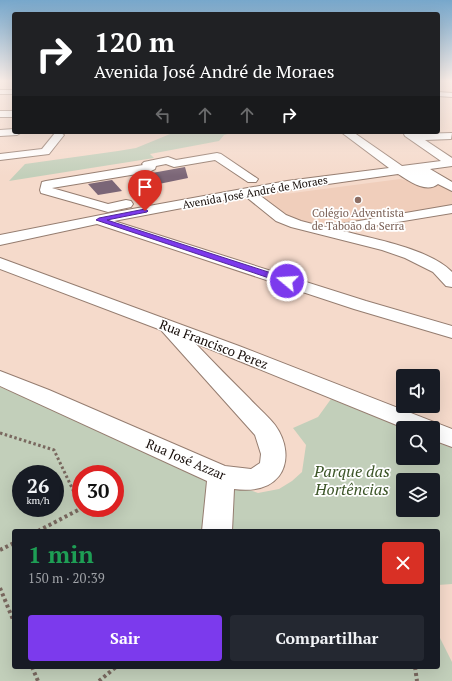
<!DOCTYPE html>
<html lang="pt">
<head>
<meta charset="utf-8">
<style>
  :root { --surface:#171b24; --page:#242831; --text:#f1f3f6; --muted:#9ea1a6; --accent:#7c3aed }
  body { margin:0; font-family:"PT Serif",serif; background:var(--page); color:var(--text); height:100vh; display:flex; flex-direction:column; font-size:15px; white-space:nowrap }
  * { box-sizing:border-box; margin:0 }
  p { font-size:13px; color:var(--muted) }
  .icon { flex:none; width:22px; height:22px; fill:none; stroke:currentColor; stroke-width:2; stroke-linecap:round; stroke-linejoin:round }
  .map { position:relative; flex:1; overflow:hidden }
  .panel { position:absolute; left:12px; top:529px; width:428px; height:140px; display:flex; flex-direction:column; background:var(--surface); border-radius:4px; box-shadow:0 4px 16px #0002 }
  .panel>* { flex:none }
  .top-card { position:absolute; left:12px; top:12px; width:428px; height:122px; border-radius:4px; box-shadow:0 4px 16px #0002; background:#202124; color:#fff; overflow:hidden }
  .buttons { position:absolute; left:396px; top:369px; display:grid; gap:8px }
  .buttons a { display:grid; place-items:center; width:44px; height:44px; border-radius:4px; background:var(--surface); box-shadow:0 4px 16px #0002; font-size:20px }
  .speed { position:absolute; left:12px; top:465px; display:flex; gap:8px; font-size:20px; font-weight:700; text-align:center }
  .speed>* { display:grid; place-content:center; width:52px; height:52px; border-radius:50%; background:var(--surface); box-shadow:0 4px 16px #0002; line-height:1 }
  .speed small { font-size:10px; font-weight:400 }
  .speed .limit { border:6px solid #d22; background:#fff; color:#111 }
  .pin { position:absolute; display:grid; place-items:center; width:34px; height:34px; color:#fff; margin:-41px -17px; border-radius:50% 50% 50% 0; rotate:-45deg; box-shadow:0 0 4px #0007 }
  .pin .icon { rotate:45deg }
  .me { position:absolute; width:44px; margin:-22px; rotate:288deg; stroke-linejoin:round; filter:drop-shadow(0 0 3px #0008) }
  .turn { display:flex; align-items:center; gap:14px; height:84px; padding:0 16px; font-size:18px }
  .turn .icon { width:52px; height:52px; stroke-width:2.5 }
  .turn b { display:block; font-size:28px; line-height:34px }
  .lanes { display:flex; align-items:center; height:38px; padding:0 16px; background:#0003; justify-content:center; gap:20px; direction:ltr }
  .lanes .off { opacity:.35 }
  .round { display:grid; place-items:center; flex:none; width:42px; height:42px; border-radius:4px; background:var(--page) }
  .summary { display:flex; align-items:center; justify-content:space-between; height:68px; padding:0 16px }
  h1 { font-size:24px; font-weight:800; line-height:30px; color:#1e9e55 }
  .action { display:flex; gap:8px; margin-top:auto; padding:8px 16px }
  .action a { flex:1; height:46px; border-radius:4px; background:var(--accent); color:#fff; font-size:16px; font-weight:800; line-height:46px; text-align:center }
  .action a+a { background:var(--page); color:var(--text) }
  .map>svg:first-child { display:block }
  .built { fill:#f0cebb }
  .green { fill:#c2cfba; fill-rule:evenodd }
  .building { fill:#7b6677 }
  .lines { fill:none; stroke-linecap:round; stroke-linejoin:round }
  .minor-casing { stroke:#957d70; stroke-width:2 }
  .path-far1 { stroke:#79685f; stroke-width:3; stroke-dasharray:2.5 2.5; stroke-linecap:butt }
  .path { stroke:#79685f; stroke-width:4; stroke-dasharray:3 3; stroke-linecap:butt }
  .minor { fill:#fff; fill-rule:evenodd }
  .route { fill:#7c3aed; stroke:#51269a }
  .education-dot { fill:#8d6e63; stroke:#fff; stroke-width:1.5 }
  .labels { text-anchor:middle; stroke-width:3.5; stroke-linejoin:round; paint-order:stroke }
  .far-street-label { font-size:11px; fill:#130a06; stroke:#fff }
  .far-education-label { font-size:11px; fill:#785e54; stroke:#fff }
  .street-label { font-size:13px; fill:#130a06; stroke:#fff }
  .near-park-label { font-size:16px; font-style:italic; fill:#3c5528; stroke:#fff }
</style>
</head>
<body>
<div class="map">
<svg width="452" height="681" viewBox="0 0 452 681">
  <rect width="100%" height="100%" fill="#f5dacb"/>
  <polygon class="built" points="430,177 452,189 452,206 328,228 292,219 264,203 262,196 264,195 283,193 285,194 400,179 405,180"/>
  <g class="green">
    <polygon points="175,132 235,132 224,135 219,141 150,154 154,158 9,181 25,164 118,151 136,148"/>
    <path d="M 0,387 L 227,482 L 258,493 L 279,489 L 292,481 L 302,472 L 306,445 L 293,428 L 318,417 L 331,399 L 403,428 L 403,458 L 433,458 L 433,441 L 452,448 L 452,584 L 438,585 L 438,531 L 14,531 L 14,667 L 438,667 L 438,634 L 452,662 L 452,681 L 0,681 ZM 21,474 L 55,474 L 55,508 L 21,508 ZM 81,474 L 115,474 L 115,508 L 81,508 ZM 403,480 L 433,480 L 433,510 L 403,510 Z"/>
  </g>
  <g class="building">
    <polygon points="185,167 188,178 154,185 141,175"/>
    <polygon points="112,180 122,191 98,195 88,184"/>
  </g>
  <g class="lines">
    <defs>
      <g id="minor">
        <rect x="0" y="90" width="14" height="4"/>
        <polygon points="438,92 452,93 452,97 438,96"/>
        <rect x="0" y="111" width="14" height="6"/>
        <polygon points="14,129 14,132 22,132 17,135 0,136 0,130"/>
        <polygon points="59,132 64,135 49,154 0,160 0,154 42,149 55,133"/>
        <path d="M 341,132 L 353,132 L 402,166 L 441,161 L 405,136 L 404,134 L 405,132 L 413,132 L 416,134 L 452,133 L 451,139 L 425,140 L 452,158 L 452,166 L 430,169 L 452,182 L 452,191 L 438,184 C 426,194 408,180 398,174 L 258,194 L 286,215 L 301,221 L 324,227 L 452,205 L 452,213 L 343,231 C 374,239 430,249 452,272 L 452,287 L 446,286 L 433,272 L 405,258 L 382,250 L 291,227 L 276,221 L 245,196 L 114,221 L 366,301 L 452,326 L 452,338 L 354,309 L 97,224 L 0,245 L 0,235 L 116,212 L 287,181 L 389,168 Z"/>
        <polygon points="217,153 221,154 258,179 256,182 248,182 215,160 174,167 166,164 156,166 155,169 149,172 52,188 108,204 126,200 131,201 133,204 131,207 108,212 41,193 40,190 42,182 46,181 143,165 142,164 144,162 168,157 176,160"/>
        <path d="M 0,258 L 239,346 L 452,429 L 452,447 L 433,440 L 433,428 L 404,428 L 195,343 C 213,362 231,380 249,398 C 257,407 267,415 275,425 C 286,440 290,461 279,476 C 268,490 249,491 234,489 L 232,531 L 202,531 L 207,481 L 0,386 L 0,371 L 49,390 L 225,466 L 251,469 L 260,463 L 261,454 L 255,435 L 161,330 L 0,269 Z"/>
      </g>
    </defs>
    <use href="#minor" class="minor-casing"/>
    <polyline class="path-far1" points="0,433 54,450 81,507"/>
    <g class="path">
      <polyline points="38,531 82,508"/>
      <polyline points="0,550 14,543"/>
      <polyline points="0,588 14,622"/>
      <polyline points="32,667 38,681"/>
      <polyline points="415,667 417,681"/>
      <polyline points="99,681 116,667"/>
    </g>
    <use href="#minor" class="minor"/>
  </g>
  <linearGradient id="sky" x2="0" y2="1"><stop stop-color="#77a7cb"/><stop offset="0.46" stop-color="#faeee8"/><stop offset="1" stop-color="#faeee8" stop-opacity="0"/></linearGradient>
  <rect width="452" height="176" fill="url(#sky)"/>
  <polygon class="route" points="145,209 148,211 147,212 107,220 290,279 291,281 290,283 284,283 96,220 99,218"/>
  <circle class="education-dot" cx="358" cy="200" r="4"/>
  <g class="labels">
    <g class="far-street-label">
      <text transform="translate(255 192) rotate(-10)" y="4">Avenida José André de Moraes</text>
    </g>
    <g class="far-education-label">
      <text x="358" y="217">Colégio Adventista<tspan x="358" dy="13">de Taboão da Serra</tspan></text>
    </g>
    <g class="street-label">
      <text transform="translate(214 344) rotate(21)" y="5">Rua Francisco Perez</text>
      <text transform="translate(186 459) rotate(23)" y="5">Rua José Azzar</text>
    </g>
    <g class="near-park-label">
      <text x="352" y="477">Parque das<tspan x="352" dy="18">Hortências</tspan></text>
    </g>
  </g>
</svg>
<div class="buttons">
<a><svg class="icon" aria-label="sound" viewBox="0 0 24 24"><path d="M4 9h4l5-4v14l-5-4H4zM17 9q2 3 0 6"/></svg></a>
<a><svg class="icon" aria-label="search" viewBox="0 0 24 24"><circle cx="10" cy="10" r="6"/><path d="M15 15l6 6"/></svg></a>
<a><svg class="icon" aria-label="layers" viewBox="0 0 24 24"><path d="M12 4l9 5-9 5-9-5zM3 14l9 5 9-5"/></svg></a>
</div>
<div class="speed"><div>26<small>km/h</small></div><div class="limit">30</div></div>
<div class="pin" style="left:145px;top:211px;background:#d93025"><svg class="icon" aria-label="arrive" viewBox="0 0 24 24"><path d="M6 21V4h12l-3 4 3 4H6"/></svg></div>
<svg class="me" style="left:287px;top:281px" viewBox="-20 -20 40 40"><circle r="17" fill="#7c3aed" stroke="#fff" stroke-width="3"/><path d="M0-11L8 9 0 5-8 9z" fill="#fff"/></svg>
<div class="top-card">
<div class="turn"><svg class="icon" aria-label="right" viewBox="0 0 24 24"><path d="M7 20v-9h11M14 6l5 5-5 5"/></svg><div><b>120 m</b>Avenida José André de Moraes</div></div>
<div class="lanes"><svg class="icon off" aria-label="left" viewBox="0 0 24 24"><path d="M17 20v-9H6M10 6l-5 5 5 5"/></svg><svg class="icon off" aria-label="ahead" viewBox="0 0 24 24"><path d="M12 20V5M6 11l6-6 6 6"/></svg><svg class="icon off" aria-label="ahead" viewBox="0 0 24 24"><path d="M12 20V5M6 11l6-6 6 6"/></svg><svg class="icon" aria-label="right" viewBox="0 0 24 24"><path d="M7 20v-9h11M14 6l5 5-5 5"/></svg></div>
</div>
<section class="panel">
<div class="summary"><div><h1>1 min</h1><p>150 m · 20:39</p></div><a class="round" style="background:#d93025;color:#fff"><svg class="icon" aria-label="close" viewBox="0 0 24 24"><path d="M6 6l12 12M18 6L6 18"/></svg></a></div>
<div class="action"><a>Sair</a><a>Compartilhar</a></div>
</section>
</div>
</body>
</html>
